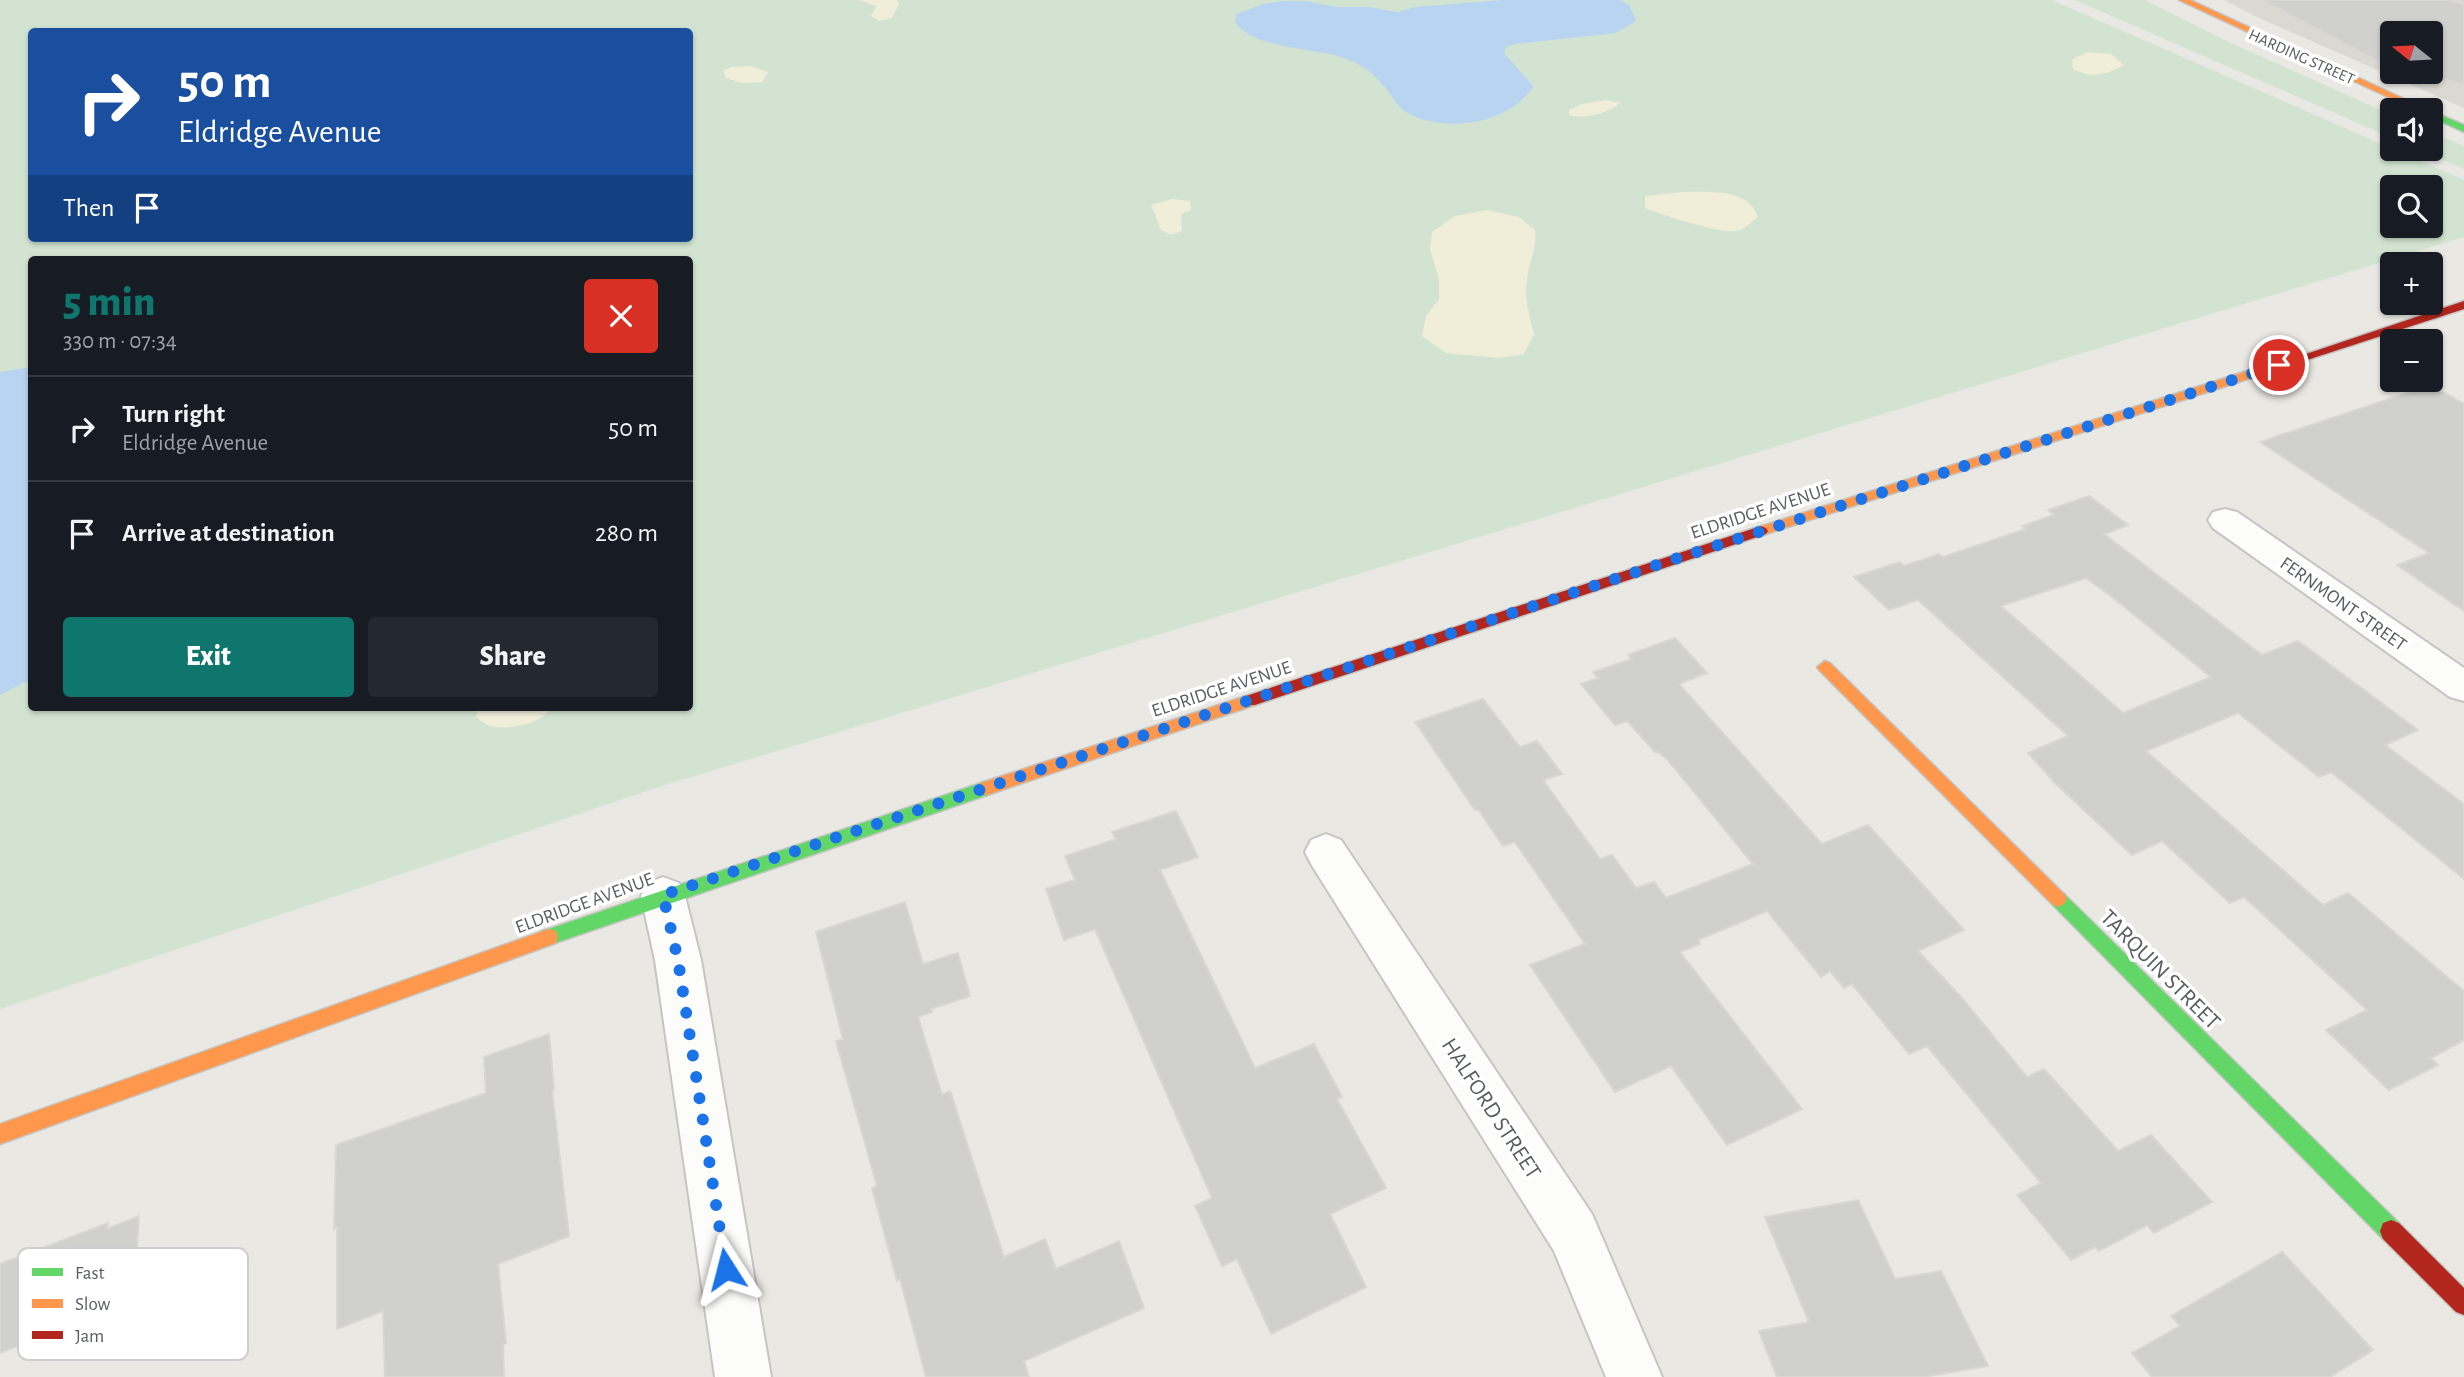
<!DOCTYPE html>
<html lang="en">
<head>
<meta charset="utf-8">
<style>
  :root { --surface:#171b24; --page:#242831; --text:#f1f3f6; --muted:#9ea1a6; --line:#363941; --accent:#0f766e }
  body { margin:0; font-family:"Alegreya Sans",sans-serif; background:var(--page); color:var(--text); height:100vh; display:flex; flex-direction:column; font-size:26px; white-space:nowrap }
  * { box-sizing:border-box; margin:0 }
  p { font-size:23px; color:var(--muted) }
  .icon { flex:none; width:38px; height:38px; fill:none; stroke:currentColor; stroke-width:2; stroke-linecap:round; stroke-linejoin:round }
  .map { position:relative; flex:1; overflow:hidden }
  .side { position:absolute; left:28px; top:256px; width:665px; height:455px; display:flex; flex-direction:column; background:var(--surface); border-radius:7px; box-shadow:0 2px 5px #0004 }
  .side>* { flex:none }
  .guide { position:absolute; left:28px; top:28px; width:665px; height:214px; border-radius:7px; box-shadow:0 2px 5px #0004; background:#1a4fa0; color:#fff; overflow:hidden }
  .needle { width:46px; rotate:288deg }
  .buttons { position:absolute; left:2380px; top:21px; display:grid; gap:14px }
  .buttons a { display:grid; place-items:center; width:63px; height:63px; border-radius:7px; background:var(--surface); box-shadow:0 2px 5px #0004; font-size:35px }
  .pin { position:absolute; display:grid; place-items:center; width:60px; height:60px; color:#fff; margin:-30px; border:4px solid #fff; border-radius:50%; box-shadow:0 2px 7px #0007 }
  .me { position:absolute; width:77px; margin:-38px; rotate:351deg; stroke-linejoin:round; filter:drop-shadow(0 0 5px #0008) }
  .turn { display:flex; align-items:center; gap:24px; height:147px; padding:0 35px; font-size:32px }
  .turn .icon { width:91px; height:91px; stroke-width:2.5 }
  .turn b { display:block; font-size:49px; line-height:60px }
  .then { display:flex; align-items:center; height:66px; padding:0 35px; background:#0003; gap:14px; font-size:26px }
  .round { display:grid; place-items:center; flex:none; width:74px; height:74px; border-radius:7px; background:var(--page) }
  .headline { display:flex; align-items:center; justify-content:space-between; height:119px; padding:0 35px }
  h1 { font-size:42px; font-weight:800; line-height:52px; color:var(--accent) }
  .action { display:flex; gap:14px; margin-top:auto; padding:14px 35px }
  .action a { flex:1; height:80px; border-radius:7px; background:var(--accent); color:#fff; font-size:28px; font-weight:800; line-height:80px; text-align:center }
  .action a+a { background:var(--page); color:var(--text) }
  ul { padding:0; list-style:none }
  li { display:flex; align-items:center; gap:21px; height:105px; padding:0 35px; border-top:2px solid var(--line) }
  li div { flex:1 }
  li b { display:block; font-size:26px }
  li em { font-style:normal }
  .map>svg:first-child { display:block }
  .education { fill:#d9d8d1; fill-rule:evenodd }
  .green { fill:#d2e4d1; fill-rule:evenodd }
  .sand { fill:#f0edd9 }
  .water { fill:#b9d4f1 }
  .building { fill:#d0d0cc; stroke:#d8d7d2; stroke-width:2; fill-rule:evenodd }
  .lines { fill:none; stroke-linecap:round; stroke-linejoin:round }
  .street-casing { stroke:#c5c5c5; stroke-width:4 }
  .fast-casing { stroke:#c5c5c3; stroke-width:3 }
  .slow-casing { stroke:#c5c5c3; stroke-width:3 }
  .jam-casing { stroke:#c5c5c3; stroke-width:3 }
  .street { fill:#fcfcfb; fill-rule:evenodd }
  .fast { fill:#63d668; fill-rule:evenodd }
  .slow { fill:#ff974d; fill-rule:evenodd }
  .jam { fill:#b3261e; fill-rule:evenodd }
  .route { stroke:#1a73e8; stroke-width:12; stroke-dasharray:0 21.6 }
  .labels { text-anchor:middle; stroke-width:7; stroke-linejoin:round; paint-order:stroke }
  .far-street-label { font-size:16px; fill:#595c60; stroke:#fff }
  .street-label { font-size:19px; fill:#595c60; stroke:#fff }
  .near-street-label { font-size:23px; fill:#595c60; stroke:#fff }
  .key { fill:#fff; stroke:#cdcecf; stroke-width:2 }
  .key-label { font-size:19px; fill:#595c60 }
</style>
</head>
<body>
<div class="map">
<svg width="2464" height="1377" viewBox="0 0 2464 1377">
  <rect width="100%" height="100%" fill="#e9e8e3"/>
  <path class="education" d="M 2224,0 L 2464,0 L 2464,108 L 2259,18 ZM 2392,33 L 2431,33 L 2431,72 L 2392,72 Z"/>
  <g class="green">
    <path d="M 0,0 L 2052,0 L 2464,180 L 2464,237 L 665,785 L 0,1009 ZM 32,32 L 690,32 L 690,238 L 32,238 ZM 2392,187 L 2431,187 L 2431,226 L 2392,226 ZM 32,259 L 690,259 L 690,707 L 32,707 Z"/>
    <polygon points="2075,0 2145,0 2233,44 2392,115 2392,138"/>
    <polygon points="2431,132 2464,146 2464,169 2418,149 2431,149"/>
  </g>
  <g class="sand">
    <polygon points="859,0 897,0 899,4 892,18 879,21 871,16 876,6"/>
    <path d="M 2087,52 L 2111,54 L 2124,65 C 2105,75 2093,79 2073,69 L 2072,60 Z"/>
    <polygon points="751,66 768,72 762,82 742,83 726,78 723,71 731,67"/>
    <path d="M 1605,100 L 1620,103 C 1608,114 1584,119 1569,115 L 1569,110 L 1582,104 Z"/>
    <path d="M 1683,192 C 1708,192 1749,188 1758,217 C 1750,222 1744,231 1735,231 C 1717,233 1663,215 1645,208 L 1645,196 Z"/>
    <polygon points="1172,199 1190,201 1191,210 1181,214 1182,231 1171,235 1161,230 1151,205"/>
    <path d="M 1487,210 L 1519,217 L 1535,230 C 1538,248 1529,260 1527,279 C 1524,299 1529,314 1534,334 L 1524,354 L 1499,358 L 1446,353 L 1422,336 L 1426,316 L 1439,299 L 1439,279 L 1430,249 L 1432,232 L 1455,216 Z"/>
    <path d="M 477,707 L 551,707 C 542,725 508,730 490,726 C 486,725 480,720 476,717 Z"/>
  </g>
  <g class="water">
    <path d="M 1502,0 L 1620,0 L 1630,6 L 1636,21 L 1616,33 L 1514,44 L 1506,47 L 1504,53 L 1533,86 C 1511,125 1439,135 1403,110 C 1398,106 1394,99 1390,94 C 1378,78 1367,67 1349,60 C 1317,46 1255,51 1235,22 L 1237,14 L 1263,4 L 1283,1 L 1304,1 L 1337,7 L 1367,7 L 1398,12 L 1415,7 Z"/>
    <polygon points="31,367 31,679 0,695 0,372"/>
  </g>
  <g class="building">
    <polygon points="2262,0 2445,0 2464,4 2464,84 2416,72 2431,72 2431,33 2392,33 2392,66 2383,64"/>
    <polygon points="2431,385 2464,404 2464,611 2397,565 2429,553 2260,442"/>
    <path d="M 2089,496 L 2128,525 L 2104,534 L 2262,655 L 2298,641 L 2418,730 L 2385,745 L 2464,804 L 2464,879 L 2331,772 L 2319,777 L 2238,713 L 2146,751 L 2323,905 L 2348,893 L 2464,991 L 2464,1040 L 2431,1058 L 2438,1065 L 2389,1090 L 2326,1030 L 2367,1010 L 2244,897 L 2230,903 L 2162,841 L 2132,855 L 2054,782 L 2028,753 L 2068,736 L 1918,600 L 1889,610 L 1854,577 L 1900,562 L 1904,566 L 1939,554 L 1943,557 L 2026,529 L 2022,526 L 2054,515 L 2048,510 ZM 2086,578 L 2112,597 L 2211,677 L 2123,713 L 2001,606 Z"/>
    <polygon points="1675,638 1707,673 1679,684 1822,844 1868,825 1964,930 1918,951 1962,998 2027,1077 2044,1069 2118,1151 2151,1135 2212,1202 2154,1233 2147,1225 2099,1251 2095,1247 2071,1260 2017,1195 2041,1183 1927,1046 1909,1054 1852,984 1844,988 1830,971 1821,977 1767,911 1698,940 1700,944 1680,952 1802,1109 1727,1145 1671,1066 1615,1092 1530,965 1585,944 1515,842 1503,846 1478,809 1475,810 1415,722 1483,699 1520,747 1537,741 1562,774 1543,780 1600,859 1612,855 1636,888 1654,882 1666,898 1753,864 1667,759 1658,752 1655,752 1627,721 1615,725 1581,684 1598,678 1593,672 1632,659 1628,655"/>
    <polygon points="1176,811 1198,857 1160,870 1255,1068 1314,1044 1342,1097 1337,1099 1386,1188 1330,1214 1366,1287 1271,1334 1237,1259 1222,1266 1195,1206 1212,1198 1095,929 1064,940 1046,889 1075,880 1065,856 1116,839 1112,832"/>
    <polygon points="905,902 923,964 958,953 970,996 931,1009 932,1012 918,1017 942,1095 950,1091 1004,1257 1045,1239 1056,1269 1119,1241 1144,1308 1024,1361 1029,1377 926,1377 900,1279 897,1281 872,1188 877,1186 836,1041 843,1039 816,932"/>
    <polygon points="549,1034 554,1090 552,1090 569,1236 498,1264 506,1343 503,1344 504,1377 385,1377 383,1311 337,1329 337,1227 334,1229 336,1145 486,1093 484,1057"/>
    <polygon points="1858,1200 1895,1279 1941,1271 1988,1366 1923,1377 1777,1377 1759,1331 1809,1322 1765,1217"/>
    <polygon points="139,1216 134,1294 101,1307 102,1313 0,1353 0,1264 108,1223 107,1229"/>
    <polygon points="2282,1252 2373,1350 2330,1377 2152,1377 2132,1353 2180,1326 2171,1316"/>
  </g>
  <g class="lines">
    <defs>
      <g id="street">
        <polygon points="2225,509 2237,512 2464,668 2464,701 2450,697 2213,528 2208,520 2213,512"/>
        <polygon points="1326,834 1341,840 1592,1214 1662,1377 1606,1377 1554,1251 1311,864 1305,852 1311,840"/>
        <polygon points="663,877 679,883 685,896 701,960 771,1377 715,1377 655,960 641,896 647,883"/>
      </g>
      <g id="fast">
        <polygon points="2431,111 2464,125 2464,132 2431,117"/>
        <polygon points="987,781 993,783 995,788 993,793 549,945 542,943 540,937 542,931 549,929"/>
        <polygon points="2058,891 2064,894 2399,1223 2402,1231 2399,1239 2391,1242 2383,1239 2052,904 2049,899 2052,894"/>
      </g>
      <g id="slow">
        <polygon points="2179,0 2190,0 2428,110 2416,110"/>
        <polygon points="2297,355 2301,356 2301,362 1766,534 1761,536 1754,531 1756,528"/>
        <polygon points="1825,661 1830,663 2064,894 2067,899 2064,904 2058,907 2052,904 1820,671 1817,667"/>
        <polygon points="1249,695 1255,697 1257,701 1255,705 987,795 981,793 979,788 981,783"/>
        <polygon points="549,929 556,931 558,937 556,943 0,1144 0,1124"/>
      </g>
      <g id="jam">
        <polygon points="2464,301 2464,309 2301,362 2293,362 2291,359"/>
        <polygon points="1761,526 1766,528 1768,531 1766,534 1255,705 1243,705 1241,701 1243,697"/>
        <polygon points="2391,1220 2399,1223 2464,1288 2464,1315 2456,1312 2383,1239 2380,1231 2383,1223"/>
      </g>
    </defs>
    <use href="#street" class="street-casing"/>
    <use href="#fast" class="fast-casing"/>
    <use href="#slow" class="slow-casing"/>
    <use href="#jam" class="jam-casing"/>
    <use href="#street" class="street"/>
    <use href="#fast" class="fast"/>
    <use href="#slow" class="slow"/>
    <use href="#jam" class="jam"/>
  </g>
  <g class="lines">
    <polyline class="route" points="726,1269 678,960 663,895 1675,559 2279,365"/>
  </g>
  <g class="labels">
    <g class="far-street-label">
      <text transform="translate(2302 56) rotate(24)" y="6">HARDING STREET</text>
    </g>
    <g class="street-label">
      <text transform="translate(1760 510) rotate(-18)" y="7">ELDRIDGE AVENUE</text>
      <text transform="translate(2344 603) rotate(35)" y="7">FERNMONT STREET</text>
      <text transform="translate(1221 688) rotate(-18)" y="7">ELDRIDGE AVENUE</text>
      <text transform="translate(584 902) rotate(-20)" y="7">ELDRIDGE AVENUE</text>
    </g>
    <g class="near-street-label">
      <text transform="translate(2161 969) rotate(45)" y="8">TARQUIN STREET</text>
      <text transform="translate(1492 1108) rotate(57)" y="8">HALFORD STREET</text>
    </g>
  </g>
  <rect x="18" y="1248" width="230" height="112" rx="10" class="key"/>
  <rect x="32" y="1268" width="31" height="8" fill="#63d668"/>
  <rect x="32" y="1299" width="31" height="9" fill="#ff974d"/>
  <rect x="32" y="1331" width="31" height="8" fill="#b3261e"/>
  <g class="key-label">
    <text x="75" y="1279">Fast</text>
    <text x="75" y="1310">Slow</text>
    <text x="75" y="1342">Jam</text>
  </g>
</svg>
<div class="buttons">
<a><svg class="needle" viewBox="-14 -14 28 28"><path d="M0-13l5 13h-10z" fill="#e53935"/><path d="M0 13l5-13h-10z" fill="#9ea1a6"/></svg></a>
<a><svg class="icon" aria-label="sound" viewBox="0 0 24 24"><path d="M4 9h4l5-4v14l-5-4H4zM17 9q2 3 0 6"/></svg></a>
<a><svg class="icon" aria-label="search" viewBox="0 0 24 24"><circle cx="10" cy="10" r="6"/><path d="M15 15l6 6"/></svg></a>
<a>+</a>
<a>−</a>
</div>
<div class="pin" style="left:2279px;top:365px;background:#d93025"><svg class="icon" aria-label="arrive" viewBox="0 0 24 24"><path d="M6 21V4h12l-3 4 3 4H6"/></svg></div>
<svg class="me" style="left:726px;top:1269px" viewBox="-20 -20 40 40"><path d="M0-17L14 15 0 8-14 15z" fill="#1a73e8" stroke="#fff" stroke-width="4"/></svg>
<div class="guide">
<div class="turn"><svg class="icon" aria-label="right" viewBox="0 0 24 24"><path d="M7 20v-9h11M14 6l5 5-5 5"/></svg><div><b>50 m</b>Eldridge Avenue</div></div>
<div class="then">Then<svg class="icon" aria-label="arrive" viewBox="0 0 24 24"><path d="M6 21V4h12l-3 4 3 4H6"/></svg></div>
</div>
<section class="side">
<div class="headline"><div><h1>5 min</h1><p>330 m · 07:34</p></div><a class="round" style="background:#d93025;color:#fff"><svg class="icon" aria-label="close" viewBox="0 0 24 24"><path d="M6 6l12 12M18 6L6 18"/></svg></a></div>
<ul>
<li><svg class="icon" aria-label="right" viewBox="0 0 24 24"><path d="M7 20v-9h11M14 6l5 5-5 5"/></svg><div><b>Turn right</b><p>Eldridge Avenue</p></div><em>50 m</em></li>
<li><svg class="icon" aria-label="arrive" viewBox="0 0 24 24"><path d="M6 21V4h12l-3 4 3 4H6"/></svg><div><b>Arrive at destination</b></div><em>280 m</em></li>
</ul>
<div class="action"><a>Exit</a><a>Share</a></div>
</section>
</div>
</body>
</html>
